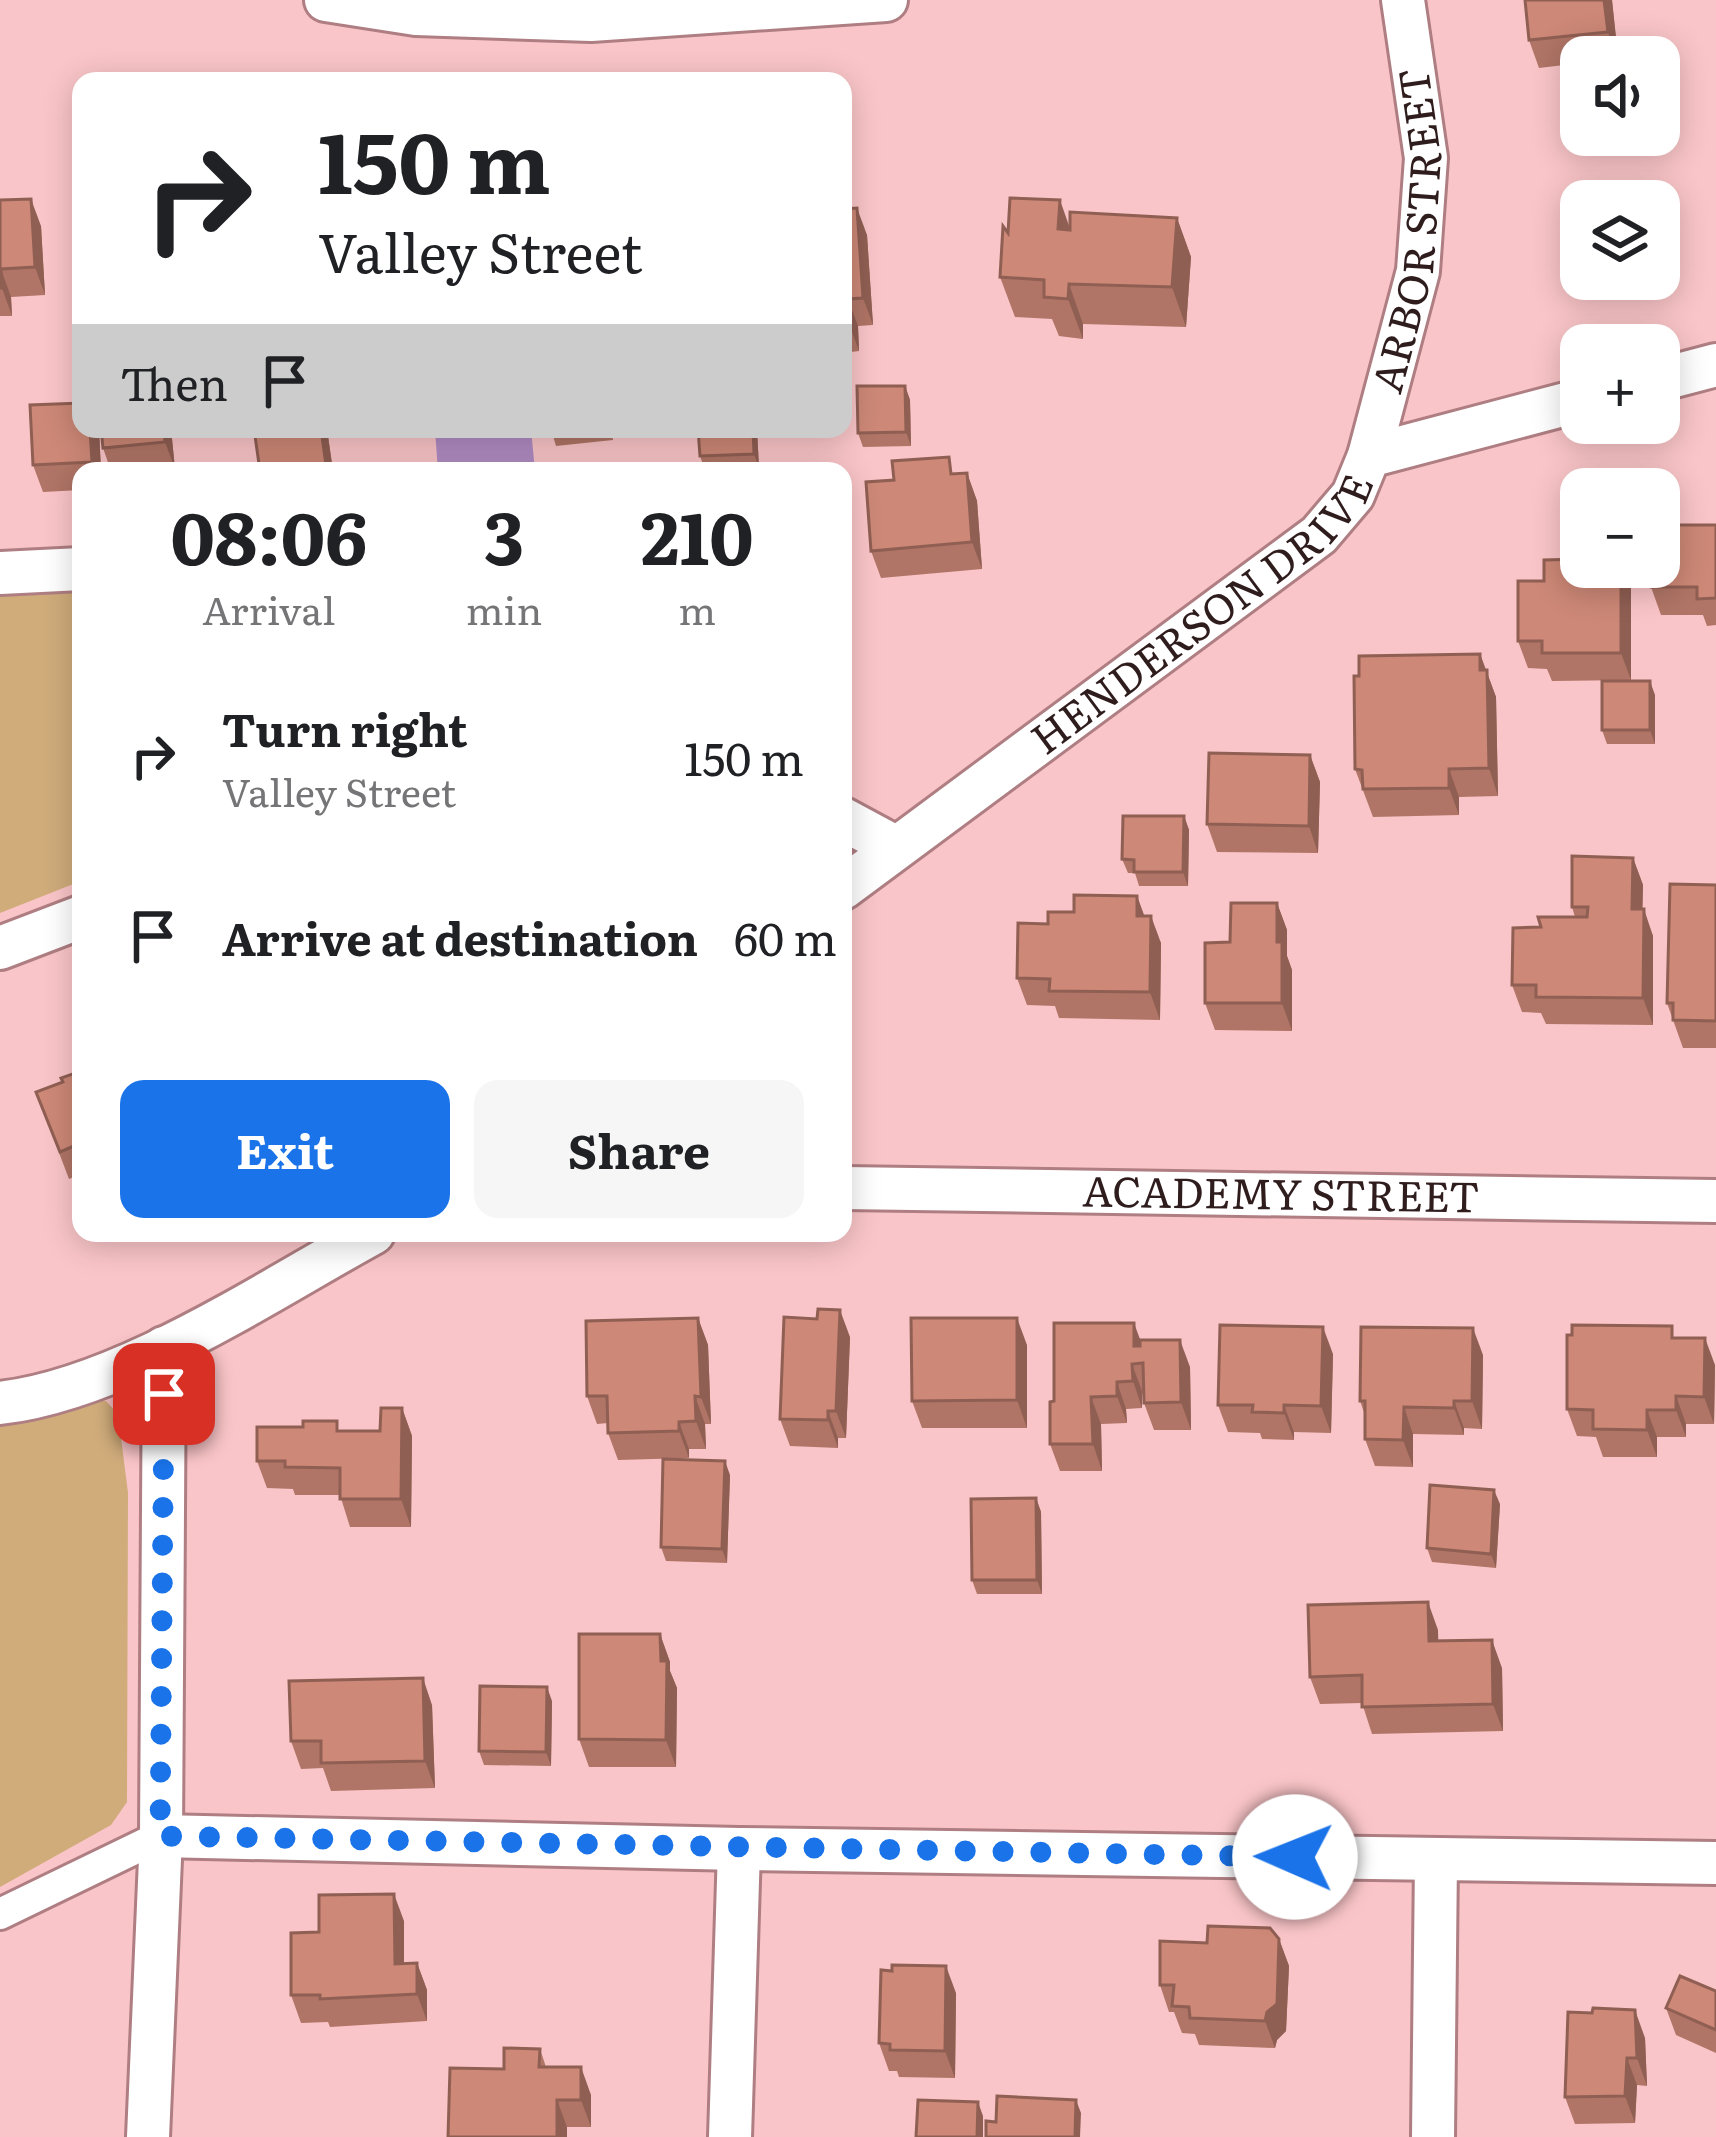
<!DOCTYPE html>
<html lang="en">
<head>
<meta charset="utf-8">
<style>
  :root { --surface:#fff; --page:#f6f6f6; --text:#202124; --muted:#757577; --accent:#1a73e8 }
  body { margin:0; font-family:Literata,serif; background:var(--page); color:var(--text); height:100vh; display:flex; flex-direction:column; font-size:45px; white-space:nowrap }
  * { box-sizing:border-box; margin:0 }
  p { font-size:39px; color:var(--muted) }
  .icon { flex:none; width:66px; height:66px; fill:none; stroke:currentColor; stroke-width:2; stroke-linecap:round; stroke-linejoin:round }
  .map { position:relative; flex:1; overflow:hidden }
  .details { position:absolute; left:72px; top:462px; width:780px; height:780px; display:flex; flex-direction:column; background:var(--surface); border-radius:24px; box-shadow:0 6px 30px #0003 }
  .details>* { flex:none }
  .banner { position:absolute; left:72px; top:72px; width:780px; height:366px; border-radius:24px; box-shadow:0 6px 30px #0003; background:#fff; color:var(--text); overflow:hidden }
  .controls { position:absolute; left:1560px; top:36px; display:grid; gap:24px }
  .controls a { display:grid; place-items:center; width:120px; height:120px; border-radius:24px; background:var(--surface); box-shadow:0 6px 30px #0003; font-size:60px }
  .pin { position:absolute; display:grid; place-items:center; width:102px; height:102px; color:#fff; margin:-51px; border-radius:24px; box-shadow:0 6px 18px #0006 }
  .me { position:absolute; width:132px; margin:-66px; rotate:271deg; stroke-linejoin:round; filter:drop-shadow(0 0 9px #0008) }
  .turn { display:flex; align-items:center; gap:42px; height:252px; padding:0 48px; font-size:54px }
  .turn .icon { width:156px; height:156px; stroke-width:2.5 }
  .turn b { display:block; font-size:84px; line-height:102px }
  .then { display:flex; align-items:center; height:114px; padding:0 48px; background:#0003; gap:24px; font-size:45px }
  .eta { display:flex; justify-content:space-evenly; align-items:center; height:204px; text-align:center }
  .eta b { font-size:72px; font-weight:700; line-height:84px }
  .cta { display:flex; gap:24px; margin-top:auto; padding:24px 48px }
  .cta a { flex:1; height:138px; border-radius:24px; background:var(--accent); color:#fff; font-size:48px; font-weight:700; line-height:138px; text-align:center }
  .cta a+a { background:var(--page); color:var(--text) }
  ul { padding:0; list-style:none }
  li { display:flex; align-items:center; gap:36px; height:180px; padding:0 48px }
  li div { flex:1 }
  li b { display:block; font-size:45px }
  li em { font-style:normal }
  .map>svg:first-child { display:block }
  .green { fill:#d0ac7b }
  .water { fill:#b18cc3 }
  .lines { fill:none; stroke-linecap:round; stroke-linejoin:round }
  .pedestrian-casing { stroke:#ae7e82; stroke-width:36 }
  .minor-casing { stroke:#ae7e82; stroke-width:48 }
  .pedestrian { stroke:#fff; stroke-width:30 }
  .minor { stroke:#fff; stroke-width:42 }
  .wall { fill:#b07566 }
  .shaded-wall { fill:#905f53 }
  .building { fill:#cd8877; stroke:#905f53; stroke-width:3 }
  .route { stroke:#1a73e8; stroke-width:21; stroke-dasharray:0 37.8 }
  .labels { text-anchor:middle; stroke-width:9; stroke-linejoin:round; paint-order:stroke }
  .street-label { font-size:42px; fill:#2f1c1d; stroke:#fef3f3 }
</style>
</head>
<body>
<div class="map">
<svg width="1716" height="2137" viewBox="0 0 1716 2137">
  <rect width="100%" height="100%" fill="#fac5c8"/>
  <g class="green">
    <polygon points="81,581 81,881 0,913 0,585"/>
    <polygon points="98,1399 106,1401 118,1414 128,1493 127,1802 111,1825 0,1887 0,1415"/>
  </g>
  <polygon class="water" points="531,429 535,471 438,471 435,430"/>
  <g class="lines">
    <defs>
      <polyline id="pedestrian" points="0,1914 161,1836"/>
      <g id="minor">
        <polyline points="326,0 416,14 591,20 886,0"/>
        <polyline points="1659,380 1716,365"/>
        <path id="s1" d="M 1369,456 L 1418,271 L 1426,158 L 1403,0"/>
        <polyline points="0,573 81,569"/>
        <polyline points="843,819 895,847"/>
        <path id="s2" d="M 843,888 L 1319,535 L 1353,495 L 1369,456 L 1581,400"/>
        <polyline points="0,948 81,917"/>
        <path id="s3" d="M 843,1188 L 1716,1201"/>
        <path d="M 0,1403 C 122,1389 265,1292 373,1233"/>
        <polyline points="161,1836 739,1849 1716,1863"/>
        <polyline points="148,2137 161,1836 164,1348"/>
        <polyline points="730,2137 739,1849"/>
        <polyline points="1433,2137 1436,1860"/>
      </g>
    </defs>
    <use href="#pedestrian" class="pedestrian-casing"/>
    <use href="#minor" class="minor-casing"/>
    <use href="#pedestrian" class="pedestrian"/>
    <use href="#minor" class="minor"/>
  </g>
  <g class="wall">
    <polygon points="1612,0 1618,57 1581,57 1581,63 1539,68 1529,40"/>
    <polygon points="0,200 41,226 45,295 11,297 12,316 0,316"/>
    <polygon points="843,209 867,235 873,325 858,326 859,351 843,353"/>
    <polygon points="1177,218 1191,257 1186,327 1083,324 1083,339 1059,336 1052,319 1015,317 1000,277 1008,233"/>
    <polygon points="905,386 910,400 911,446 863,447 858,433"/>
    <polygon points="171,429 175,469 111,471 103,448"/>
    <polygon points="327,429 333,471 260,471"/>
    <polygon points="551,429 612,429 613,440 556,446"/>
    <polygon points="698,429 757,429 759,468 705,470 700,456"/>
    <polygon points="99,430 101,471 81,471 81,490 43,492 33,465"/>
    <polygon points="967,473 977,501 982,569 881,578 871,551 955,474"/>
    <polygon points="1716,525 1716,625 1707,626 1703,615 1661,615 1651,587"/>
    <polygon points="1631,586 1631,680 1552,681 1547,669 1528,668 1518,641"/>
    <polygon points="1480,654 1496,697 1498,796 1459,797 1459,815 1373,817 1355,769"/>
    <polygon points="1655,695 1655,744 1607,744 1602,730"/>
    <polygon points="1310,755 1320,782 1318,853 1217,852 1207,824"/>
    <polygon points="1184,816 1189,830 1188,886 1139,886 1135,873 1128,873 1122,859"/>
    <polygon points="1633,858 1643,885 1642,909 1653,936 1653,1025 1546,1024 1541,1013 1522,1012 1512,985 1575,917 1572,907"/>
    <polygon points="1716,885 1716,1048 1683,1048 1667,1003"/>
    <polygon points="1137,896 1144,916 1161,943 1160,1020 1059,1018 1055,1006 1027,1005 1017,978 1048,924 1074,912"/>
    <polygon points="1277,903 1287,930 1287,956 1292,970 1292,1031 1215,1030 1205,1003 1230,942"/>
    <polygon points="81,1071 81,1174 69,1179 36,1092 62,1082"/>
    <polygon points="698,1318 708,1345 711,1424 705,1424 706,1449 689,1449 689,1458 618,1460 608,1433 608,1423 597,1424 587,1396"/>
    <polygon points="850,1337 846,1438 838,1438 838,1448 790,1446 780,1419"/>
    <polygon points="1676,1338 1715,1365 1714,1424 1686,1424 1686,1437 1657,1437 1657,1457 1603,1457 1596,1437 1577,1436 1567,1409"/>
    <polygon points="1140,1340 1190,1367 1191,1430 1154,1430 1144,1403 1142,1391 1142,1408 1126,1409 1127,1423 1101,1424 1102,1471 1060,1471 1050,1444 1054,1401"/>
    <polygon points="1027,1345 1027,1428 922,1428 912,1401"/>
    <polygon points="1333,1354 1331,1433 1294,1432 1294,1440 1262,1439 1260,1433 1228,1432 1218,1405"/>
    <polygon points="1483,1355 1482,1429 1464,1428 1464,1435 1413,1434 1413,1467 1375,1466 1365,1439 1365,1415 1360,1401"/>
    <polygon points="402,1408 412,1436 411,1527 350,1527 340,1495 295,1495 293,1489 267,1488 257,1461 341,1431 380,1431"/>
    <polygon points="730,1475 727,1563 666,1561 661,1547"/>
    <polygon points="1036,1498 1041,1512 1042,1594 977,1594 972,1580"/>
    <polygon points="1500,1504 1496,1568 1432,1562 1427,1548"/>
    <polygon points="1438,1630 1438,1641 1502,1668 1503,1731 1372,1734 1362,1703 1320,1704 1310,1677"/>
    <polygon points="660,1634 670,1662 670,1671 677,1688 676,1767 589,1767 579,1739"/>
    <polygon points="552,1701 551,1766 484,1765 479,1751"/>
    <polygon points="432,1705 435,1788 331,1791 323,1768 301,1769 291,1741"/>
    <polygon points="404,1921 404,1964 417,1963 427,1990 427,2021 330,2027 328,2022 301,2023 291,1995 319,1932"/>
    <polygon points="1279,1939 1289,1966 1286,2031 1277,2040 1275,2048 1199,2045 1195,2034 1182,2033 1174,2012 1169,2012 1160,1985 1207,1943"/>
    <polygon points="892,1971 956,1993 955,2078 899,2077 897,2071 889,2071 879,2043"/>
    <polygon points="1716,1991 1716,2053 1676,2035 1666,2008"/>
    <polygon points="1645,2038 1647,2086 1637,2085 1635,2123 1575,2124 1565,2097"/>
    <polygon points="540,2049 546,2067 591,2095 591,2127 567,2127 504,2069"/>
  </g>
  <g class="shaded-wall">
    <polygon points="1604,0 1612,0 1618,57 1608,32"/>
    <polygon points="31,199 41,226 45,295 35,267"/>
    <polygon points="1060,200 1074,240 1058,229"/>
    <polygon points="857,208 867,235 873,325 863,298"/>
    <polygon points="1177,218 1191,257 1186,327 1172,287"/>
    <polygon points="1,269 11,297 12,316 2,288"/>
    <polygon points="1069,284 1083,324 1083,339 1068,299"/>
    <polygon points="848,299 858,326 859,351 849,324"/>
    <polygon points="905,386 910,400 911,446 906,432"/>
    <polygon points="90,429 99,429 101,471 95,471 92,462"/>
    <polygon points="164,429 171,429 175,469 165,442"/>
    <polygon points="321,429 327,429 333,471 328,471 326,465"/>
    <polygon points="753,429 757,429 759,468 754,454"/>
    <polygon points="967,473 977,501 982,569 972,542"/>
    <polygon points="1621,567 1624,567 1631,586 1631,680 1621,653"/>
    <polygon points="1480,654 1496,697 1498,796 1489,768"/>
    <polygon points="1650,681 1655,695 1655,744 1650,730"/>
    <polygon points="1310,755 1320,782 1318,853 1309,826"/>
    <polygon points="1449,769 1459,797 1459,815 1449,788"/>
    <polygon points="1184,816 1189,830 1188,886 1183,872"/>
    <polygon points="1633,858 1643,885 1642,936 1632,909"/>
    <polygon points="1137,896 1147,923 1137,916"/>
    <polygon points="1277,903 1287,930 1287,956 1292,970 1292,1031 1282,1003 1277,942"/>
    <polygon points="1644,909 1653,936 1653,1025 1643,998"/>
    <polygon points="1151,916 1161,943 1160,1020 1150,992"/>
    <polygon points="840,1310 850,1337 846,1438 836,1411"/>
    <polygon points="698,1318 708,1345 711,1424 701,1397"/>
    <polygon points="1017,1318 1027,1345 1027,1428 1017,1400"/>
    <polygon points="1134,1323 1144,1350 1134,1346"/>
    <polygon points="1323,1327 1333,1354 1331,1433 1321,1406"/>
    <polygon points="1473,1328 1483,1355 1482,1429 1472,1401"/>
    <polygon points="1705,1338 1715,1365 1714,1424 1704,1397"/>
    <polygon points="1180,1340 1190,1367 1191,1430 1181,1402"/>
    <polygon points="1132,1364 1142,1391 1142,1408 1133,1381"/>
    <polygon points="1117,1382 1126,1409 1127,1423 1117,1396"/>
    <polygon points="695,1396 705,1424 706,1449 696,1421"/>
    <polygon points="1676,1396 1686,1424 1686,1437 1676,1410"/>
    <polygon points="1091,1397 1101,1424 1102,1471 1093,1444"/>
    <polygon points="1454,1401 1464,1428 1464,1435 1454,1408"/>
    <polygon points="1284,1405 1294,1432 1294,1440 1284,1413"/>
    <polygon points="1404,1407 1413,1434 1413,1467 1403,1440"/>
    <polygon points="402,1408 412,1436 411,1527 401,1499"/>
    <polygon points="1647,1410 1657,1437 1657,1457 1647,1430"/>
    <polygon points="828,1411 838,1438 838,1448 828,1420"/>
    <polygon points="679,1422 689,1449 689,1458 679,1431"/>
    <polygon points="725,1461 730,1475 727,1563 722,1549"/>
    <polygon points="1494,1490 1500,1504 1496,1568 1491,1554"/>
    <polygon points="1036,1498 1041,1512 1042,1594 1037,1580"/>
    <polygon points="1428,1602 1438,1630 1439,1668 1429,1641"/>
    <polygon points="660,1634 670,1662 670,1671 677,1688 676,1767 666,1740"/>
    <polygon points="1492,1640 1502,1668 1503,1731 1493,1704"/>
    <polygon points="423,1678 432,1705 435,1788 425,1761"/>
    <polygon points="547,1687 552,1701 551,1766 546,1752"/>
    <polygon points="394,1894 404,1921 404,1991 395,1964"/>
    <polygon points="1279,1939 1289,1966 1286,2031 1277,2040 1275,2048 1265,2021"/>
    <polygon points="417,1963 427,1990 427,2021 417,1994"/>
    <polygon points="946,1966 956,1993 955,2078 945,2051"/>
    <polygon points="1635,2010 1645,2038 1647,2086 1637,2058"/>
    <polygon points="1627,2058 1637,2085 1635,2123 1625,2096"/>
    <polygon points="581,2067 591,2095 591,2127 581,2100"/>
    <polygon points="557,2100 567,2127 567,2137 557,2137"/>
    <polygon points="1076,2100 1081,2113 1080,2137 1075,2137"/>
    <polygon points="978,2102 983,2116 983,2137 977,2137"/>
  </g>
  <g class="building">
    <polygon points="1525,0 1604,0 1608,32 1529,40"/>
    <polygon points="1010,198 1060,200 1058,229 1070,230 1070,212 1177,218 1172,287 1069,284 1068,299 1044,297 1044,280 1000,277 1003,226 1008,233"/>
    <polygon points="31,199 35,267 1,269 2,288 0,288 0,200"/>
    <polygon points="857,208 863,298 848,299 849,324 843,324 843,209"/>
    <polygon points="857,386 905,386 906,432 858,433"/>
    <polygon points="81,403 81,429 90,429 92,462 33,465 30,405"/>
    <polygon points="101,429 164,429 165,442 103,448"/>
    <polygon points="254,429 321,429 326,465 281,471 260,471"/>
    <polygon points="551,429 582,429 551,432"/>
    <polygon points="698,429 753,429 754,454 700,456"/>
    <polygon points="949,457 951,474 967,473 972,542 871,551 866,482 894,480 892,461"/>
    <polygon points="1659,525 1716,525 1716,598 1697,599 1697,587 1651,587 1651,567 1659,567"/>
    <polygon points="1581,559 1581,567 1621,567 1621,653 1542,653 1542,641 1518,641 1518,581 1544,581 1544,560"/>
    <polygon points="1480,654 1480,670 1487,670 1489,768 1449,769 1449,788 1363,789 1362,770 1355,769 1354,676 1359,676 1359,656"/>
    <rect x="1602" y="681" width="48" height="49"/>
    <polygon points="1209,753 1310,755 1309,826 1207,824"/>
    <polygon points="1123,816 1184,816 1183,872 1134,872 1134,860 1122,859"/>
    <polygon points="1572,856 1633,858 1632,909 1644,909 1643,998 1536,997 1536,985 1512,985 1513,928 1541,927 1538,917 1587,917 1588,907 1572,907"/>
    <polygon points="1670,884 1716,885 1716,1021 1673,1020 1673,1003 1667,1003"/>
    <polygon points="1074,895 1137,896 1137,916 1151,916 1150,992 1049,991 1050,979 1017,978 1018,923 1048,924 1048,912 1074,912"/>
    <polygon points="1231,903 1277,903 1277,942 1282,942 1282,1003 1205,1003 1205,943 1230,942"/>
    <polygon points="81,1071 81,1143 60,1152 36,1092 63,1082 61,1078"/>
    <polygon points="818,1309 840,1310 836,1411 828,1411 828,1420 780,1419 784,1317 817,1319"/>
    <polygon points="698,1318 701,1397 695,1396 696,1421 679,1422 679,1431 608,1433 607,1396 587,1396 586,1321"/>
    <polygon points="911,1318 1017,1318 1017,1400 912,1401"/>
    <polygon points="1054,1323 1134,1323 1134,1346 1140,1346 1140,1340 1180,1340 1181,1402 1144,1403 1143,1363 1132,1364 1133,1381 1117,1382 1117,1396 1091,1397 1093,1444 1050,1444 1050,1402 1054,1401"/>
    <polygon points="1220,1325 1323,1327 1321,1406 1284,1405 1284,1413 1252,1412 1253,1405 1218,1405"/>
    <polygon points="1572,1325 1672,1326 1672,1338 1705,1338 1704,1397 1676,1396 1676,1410 1647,1410 1647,1430 1593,1429 1593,1410 1567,1409 1567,1335 1572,1335"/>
    <polygon points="1361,1327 1473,1328 1472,1401 1454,1401 1454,1408 1404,1407 1403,1440 1365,1439 1365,1401 1360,1401"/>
    <polygon points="381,1408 402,1408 401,1499 340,1499 340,1468 285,1467 285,1461 257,1461 257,1427 303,1427 303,1421 337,1421 337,1431 380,1431"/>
    <polygon points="663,1459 725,1461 722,1549 661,1547"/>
    <polygon points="1430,1485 1494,1490 1491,1554 1427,1548"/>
    <polygon points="1036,1498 1037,1580 972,1580 971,1499"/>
    <polygon points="1428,1602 1429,1641 1492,1640 1493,1704 1362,1707 1362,1675 1310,1677 1308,1605"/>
    <polygon points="579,1634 660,1634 661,1661 667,1661 666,1740 579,1739"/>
    <polygon points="423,1678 425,1761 321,1763 321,1741 291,1741 289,1681"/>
    <polygon points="480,1686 547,1687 546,1752 479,1751"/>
    <polygon points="394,1894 395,1964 417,1963 417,1994 320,1999 320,1995 291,1995 291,1933 319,1932 319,1895"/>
    <polygon points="1208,1926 1270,1928 1279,1939 1277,2004 1267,2012 1265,2021 1190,2018 1189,2007 1172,2006 1174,1985 1160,1985 1160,1941 1207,1943"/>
    <polygon points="892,1965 946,1966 945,2051 890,2050 890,2044 879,2043 881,1970 892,1971"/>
    <polygon points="1680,1976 1716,1991 1716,2030 1666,2008"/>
    <polygon points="1593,2008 1635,2010 1637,2058 1627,2058 1625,2096 1565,2097 1568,2012 1592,2013"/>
    <polygon points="504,2048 540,2049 539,2067 581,2067 581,2100 557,2100 557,2137 448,2137 450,2068 504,2069"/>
    <polygon points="997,2096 1076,2100 1075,2137 986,2137 986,2121 996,2122"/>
    <polygon points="918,2100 978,2102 977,2137 916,2137"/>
  </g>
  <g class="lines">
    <polyline class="route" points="164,1394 160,1836 1295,1857"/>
  </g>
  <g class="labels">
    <g class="street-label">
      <text dy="15" stroke="none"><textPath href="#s1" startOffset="231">ARBOR STREET</textPath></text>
      <text dy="15" stroke="none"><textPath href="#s2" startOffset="453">HENDERSON DRIVE</textPath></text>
      <text dy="15" stroke="none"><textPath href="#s3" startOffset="438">ACADEMY STREET</textPath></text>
    </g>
  </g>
</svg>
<div class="controls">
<a><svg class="icon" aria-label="sound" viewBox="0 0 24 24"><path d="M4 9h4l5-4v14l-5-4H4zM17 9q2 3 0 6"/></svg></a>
<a><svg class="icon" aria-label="layers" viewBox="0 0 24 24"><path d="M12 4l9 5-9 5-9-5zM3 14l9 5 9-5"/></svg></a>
<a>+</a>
<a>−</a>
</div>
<div class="pin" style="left:164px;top:1394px;background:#d93025"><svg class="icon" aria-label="arrive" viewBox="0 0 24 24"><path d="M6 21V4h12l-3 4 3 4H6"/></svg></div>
<svg class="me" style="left:1295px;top:1857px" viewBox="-20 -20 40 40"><circle r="19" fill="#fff"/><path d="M0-13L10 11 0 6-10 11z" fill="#1a73e8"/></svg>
<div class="banner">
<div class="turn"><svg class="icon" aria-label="right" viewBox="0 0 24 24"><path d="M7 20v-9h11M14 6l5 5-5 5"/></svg><div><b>150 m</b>Valley Street</div></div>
<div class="then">Then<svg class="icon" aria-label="arrive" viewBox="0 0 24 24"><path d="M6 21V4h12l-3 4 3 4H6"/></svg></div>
</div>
<section class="details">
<div class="eta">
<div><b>08:06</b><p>Arrival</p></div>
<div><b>3</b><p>min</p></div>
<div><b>210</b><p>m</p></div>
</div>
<ul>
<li><svg class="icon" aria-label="right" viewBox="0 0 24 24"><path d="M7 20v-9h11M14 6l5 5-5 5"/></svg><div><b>Turn right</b><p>Valley Street</p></div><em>150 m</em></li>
<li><svg class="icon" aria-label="arrive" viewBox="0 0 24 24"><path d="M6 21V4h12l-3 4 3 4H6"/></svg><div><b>Arrive at destination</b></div><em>60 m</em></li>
</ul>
<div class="cta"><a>Exit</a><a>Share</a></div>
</section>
</div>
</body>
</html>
